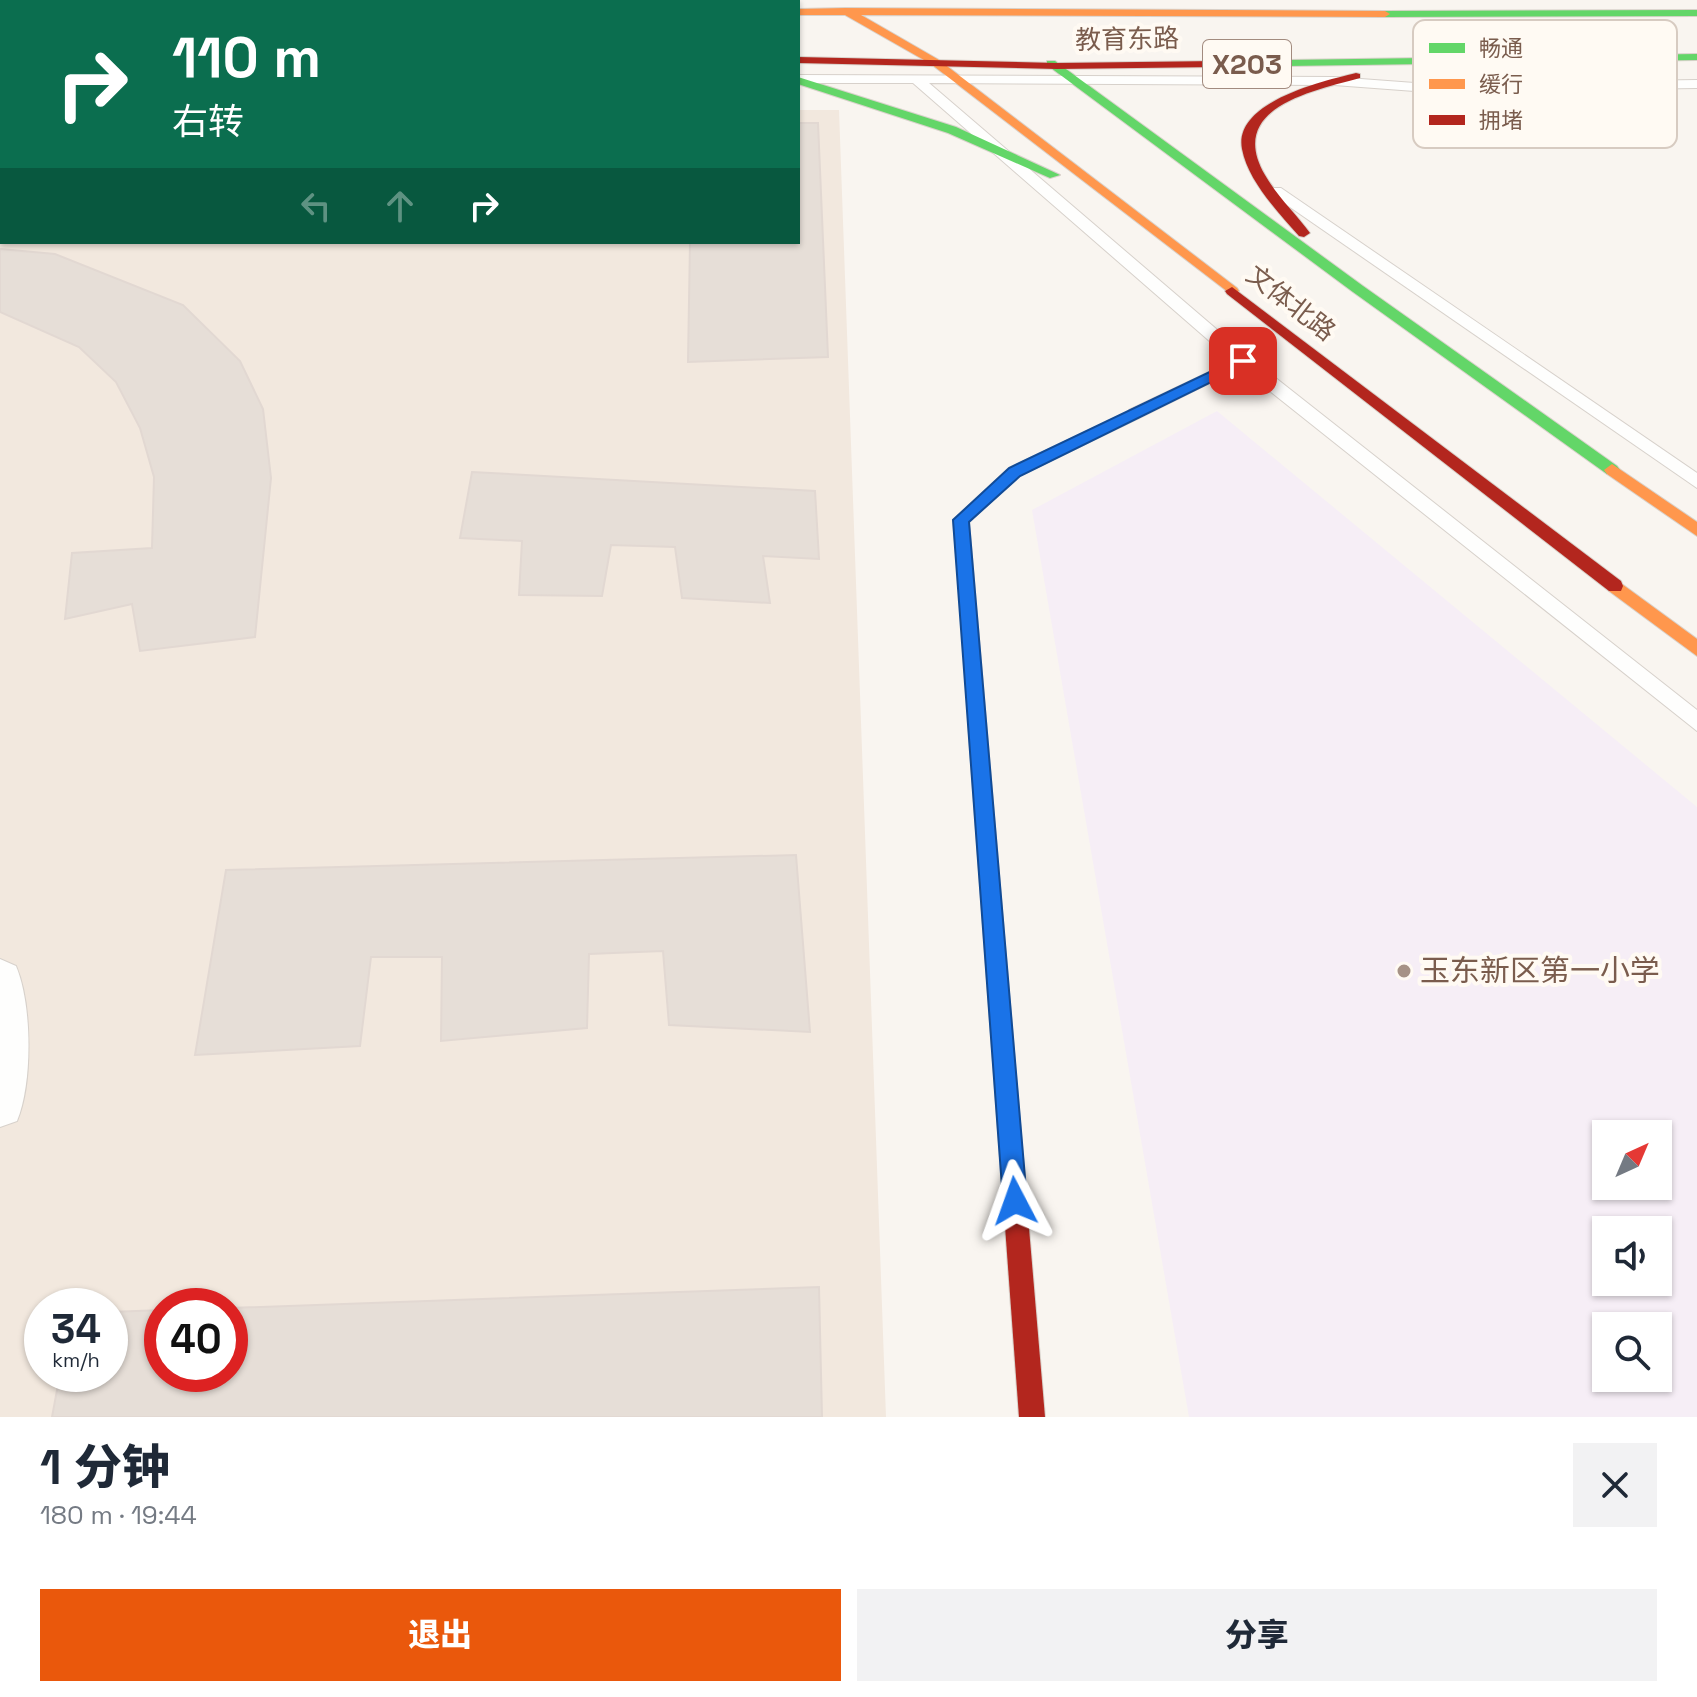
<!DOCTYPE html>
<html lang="zh">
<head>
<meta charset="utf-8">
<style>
  :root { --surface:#fff; --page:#f2f2f3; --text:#1f2937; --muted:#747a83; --accent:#ea580c }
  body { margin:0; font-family:"Space Grotesk","Noto Sans SC",sans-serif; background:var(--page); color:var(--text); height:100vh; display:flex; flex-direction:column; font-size:30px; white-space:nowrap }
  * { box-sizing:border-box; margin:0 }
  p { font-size:26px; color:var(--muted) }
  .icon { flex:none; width:44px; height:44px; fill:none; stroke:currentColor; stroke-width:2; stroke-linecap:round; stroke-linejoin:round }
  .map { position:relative; height:1417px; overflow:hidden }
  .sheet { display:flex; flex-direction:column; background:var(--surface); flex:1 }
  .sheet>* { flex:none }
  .top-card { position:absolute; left:0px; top:0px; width:800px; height:244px; box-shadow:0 2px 6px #0004; background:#0b6e4f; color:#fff; overflow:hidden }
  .needle { width:52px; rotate:44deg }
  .buttons { position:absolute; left:1592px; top:1120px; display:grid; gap:16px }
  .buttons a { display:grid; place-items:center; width:80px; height:80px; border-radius:0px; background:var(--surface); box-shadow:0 2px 6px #0004; font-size:40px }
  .speed { position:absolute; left:24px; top:1288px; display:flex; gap:16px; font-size:40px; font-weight:700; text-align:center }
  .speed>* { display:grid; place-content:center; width:104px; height:104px; border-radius:50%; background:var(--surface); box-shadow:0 2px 6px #0004; line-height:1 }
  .speed small { font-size:20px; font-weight:400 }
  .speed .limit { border:12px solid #d22; background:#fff; color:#111 }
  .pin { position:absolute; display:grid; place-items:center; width:68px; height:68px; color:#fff; margin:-34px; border-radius:16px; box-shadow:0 4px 12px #0006 }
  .me { position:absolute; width:88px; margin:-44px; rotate:356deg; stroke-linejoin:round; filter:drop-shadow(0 0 6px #0008) }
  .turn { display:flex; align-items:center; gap:28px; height:168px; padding:0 40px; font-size:36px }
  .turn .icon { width:104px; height:104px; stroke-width:2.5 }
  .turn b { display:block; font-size:56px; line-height:68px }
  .lanes { display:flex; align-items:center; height:76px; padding:0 40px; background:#0003; justify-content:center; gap:40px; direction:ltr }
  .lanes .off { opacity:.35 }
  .round { display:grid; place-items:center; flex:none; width:84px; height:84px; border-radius:0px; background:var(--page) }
  .head { display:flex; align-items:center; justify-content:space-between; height:136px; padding:0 40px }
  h1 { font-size:48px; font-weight:800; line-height:60px }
  .cta { display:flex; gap:16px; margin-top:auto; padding:16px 40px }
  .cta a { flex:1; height:92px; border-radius:0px; background:var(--accent); color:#fff; font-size:32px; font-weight:800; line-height:92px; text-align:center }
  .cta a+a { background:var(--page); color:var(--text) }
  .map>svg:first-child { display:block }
  .residential { fill:#f2e8de; fill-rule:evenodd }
  .education { fill:#f6eef6; fill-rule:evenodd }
  .building { fill:#e6ded7; stroke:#e2d8d2; stroke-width:2 }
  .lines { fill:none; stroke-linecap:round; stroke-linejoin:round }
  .lane-casing { stroke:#d7d1cb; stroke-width:2 }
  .street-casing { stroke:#d7d1cb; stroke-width:2 }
  .fast-casing { stroke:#d9d2cb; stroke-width:2 }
  .slow-casing { stroke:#d9d2cb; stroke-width:2 }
  .jam-casing { stroke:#d9d2cb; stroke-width:2 }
  .lane { fill:#fefefd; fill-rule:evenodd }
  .street { fill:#fefefd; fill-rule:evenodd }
  .fast { fill:#63d668; fill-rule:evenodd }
  .slow { fill:#ff974d; fill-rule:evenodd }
  .jam { fill:#b3261e; fill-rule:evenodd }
  .route { fill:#1a73e8; stroke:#114b97; stroke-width:2 }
  .poi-dot { fill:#a69286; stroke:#fffaf3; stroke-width:3 }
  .labels { text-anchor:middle; stroke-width:8; stroke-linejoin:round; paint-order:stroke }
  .far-street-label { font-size:26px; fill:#7a5c4d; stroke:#fffaf3 }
  .shield { fill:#fffaf3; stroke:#a28b7f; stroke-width:2 }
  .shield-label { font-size:28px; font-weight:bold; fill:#7a5c4d }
  .poi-label { font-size:30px; fill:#7a5c4d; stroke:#fffaf3; text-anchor:start }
  .key { fill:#fffaf3; stroke:#d7cbc1; stroke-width:2 }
  .key-label { font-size:22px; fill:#7a5c4d }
</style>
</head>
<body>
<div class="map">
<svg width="1697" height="1417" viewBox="0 0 1697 1417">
  <rect width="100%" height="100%" fill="#f9f5f0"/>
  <path class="residential" d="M 0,108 L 2,242 L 798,242 L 798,110 L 839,110 L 886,1417 L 0,1417 ZM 42,1306 L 110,1306 L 110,1374 L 42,1374 ZM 162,1306 L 230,1306 L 230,1374 L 162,1374 Z"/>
  <path class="education" d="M 1217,411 L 1697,807 L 1697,1417 L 1189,1417 L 1032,510 ZM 1606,1134 L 1658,1134 L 1658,1186 L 1606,1186 ZM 1606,1230 L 1658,1230 L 1658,1282 L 1606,1282 ZM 1606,1326 L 1658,1326 L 1658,1378 L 1606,1378 Z"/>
  <g class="building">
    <polygon points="798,123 818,123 828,357 688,362 690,242 798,242"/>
    <polygon points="0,249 55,254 183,305 240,361 263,409 271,478 255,637 140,651 132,604 65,619 72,553 152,548 154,477 140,428 116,382 79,347 0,312"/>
    <polygon points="472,472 815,491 819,559 763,556 770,603 682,598 675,547 611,545 602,596 519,595 522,541 460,538"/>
    <polygon points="796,855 810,1032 669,1025 663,951 589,954 587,1028 441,1041 442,957 371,957 360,1046 195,1055 226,870"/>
    <polygon points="819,1287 822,1417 52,1417 60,1374 110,1374 110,1312 162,1310 162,1374 230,1374 230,1308"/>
  </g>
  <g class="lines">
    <defs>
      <g id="lane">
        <rect x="0" y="2" width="2" height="8"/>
        <polygon points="798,75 1334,77 1428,84 1697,80 1697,88 1428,92 1334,85 929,83 1249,357 1697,710 1697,731 1237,365 913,83 798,83"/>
        <rect x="0" y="83" width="2" height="8"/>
        <polygon points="1271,188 1281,188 1697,473 1697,488 1271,194"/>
      </g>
      <path id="street" d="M 0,959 L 16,966 C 32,1004 33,1082 17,1121 L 0,1127 Z"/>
      <g id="fast">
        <polygon points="1697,10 1697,16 1385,17 1380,14 1385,11"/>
        <polygon points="1697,54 1697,60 1217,67 1211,64 1217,61"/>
        <polygon points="1047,61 1055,61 1363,286 1617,466 1620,470 1617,474 1607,474 1353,292 1047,65"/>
        <polygon points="798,77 956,127 1060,175 1050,178 948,133 798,84"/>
        <polygon points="1134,409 1141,414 1139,418 1019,476 969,522 986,721 983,726 977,729 971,726 953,520 1009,468"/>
      </g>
      <g id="slow">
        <polygon points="845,8 1385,11 1390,14 1385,17 861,15 939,60 1237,288 1239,291 1232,295 931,64 845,15 798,15 798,9"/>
        <rect x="0" y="17" width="2" height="6"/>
        <polygon points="1612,464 1697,522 1697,536 1607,474 1604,470"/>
        <polygon points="1615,579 1697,639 1697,656 1609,591 1607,586 1609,581"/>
      </g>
      <g id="jam">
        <polygon points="798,57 1057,63 1217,61 1223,64 1217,67 1057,69 798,63"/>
        <rect x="0" y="62" width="2" height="6"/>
        <path d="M 1356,73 L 1360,74 L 1360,78 C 1312,91 1226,108 1265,175 C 1277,196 1295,213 1310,233 L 1304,237 L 1299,236 C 1278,212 1248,181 1242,149 C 1233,102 1323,81 1356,73 Z"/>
        <polygon points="1232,287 1621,581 1623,586 1621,591 1609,591 1227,294 1225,291"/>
        <polygon points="1243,356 1248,358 1248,364 1139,418 1134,419 1127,414 1129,410"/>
        <polygon points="977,713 983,716 986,721 1045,1417 1019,1417 968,721 971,716"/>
      </g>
    </defs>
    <use href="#lane" class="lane-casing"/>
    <use href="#street" class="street-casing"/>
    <use href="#fast" class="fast-casing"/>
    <use href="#slow" class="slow-casing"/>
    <use href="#jam" class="jam-casing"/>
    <use href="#lane" class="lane"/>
    <use href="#street" class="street"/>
    <use href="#fast" class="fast"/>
    <use href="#slow" class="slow"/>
    <use href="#jam" class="jam"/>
  </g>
  <polygon class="route" points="1243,356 1248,357 1248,364 1020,476 969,522 1027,1201 1023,1209 1015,1212 1007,1209 1003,1201 953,520 1009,468"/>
  <circle class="poi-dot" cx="1404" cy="971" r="8"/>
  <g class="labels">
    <g class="far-street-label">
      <text transform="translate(1127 39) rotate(-1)" y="9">教育东路</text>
      <text transform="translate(1291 303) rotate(38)" y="9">文体北路</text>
    </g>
    <rect class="shield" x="1203" y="40" width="88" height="48" rx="6"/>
    <g class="shield-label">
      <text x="1247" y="74">X203</text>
    </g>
    <g class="poi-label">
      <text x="1420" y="981">玉东新区第一小学</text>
    </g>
  </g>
  <rect x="1413" y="20" width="264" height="128" rx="12" class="key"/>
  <rect x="1429" y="43" width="36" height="10" fill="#63d668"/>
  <rect x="1429" y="79" width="36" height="10" fill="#ff974d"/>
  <rect x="1429" y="115" width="36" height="10" fill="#b3261e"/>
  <g class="key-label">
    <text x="1479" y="56">畅通</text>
    <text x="1479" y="92">缓行</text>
    <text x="1479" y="128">拥堵</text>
  </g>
</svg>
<div class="buttons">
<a><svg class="needle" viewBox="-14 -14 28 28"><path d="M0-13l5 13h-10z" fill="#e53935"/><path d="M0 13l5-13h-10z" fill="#747a83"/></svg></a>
<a><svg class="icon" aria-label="sound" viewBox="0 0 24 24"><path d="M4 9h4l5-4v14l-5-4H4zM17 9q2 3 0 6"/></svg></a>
<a><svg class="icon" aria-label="search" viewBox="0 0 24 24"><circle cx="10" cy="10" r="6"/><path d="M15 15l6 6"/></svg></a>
</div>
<div class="speed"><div>34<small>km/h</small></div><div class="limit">40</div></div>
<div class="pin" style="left:1243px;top:361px;background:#d93025"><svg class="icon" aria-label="arrive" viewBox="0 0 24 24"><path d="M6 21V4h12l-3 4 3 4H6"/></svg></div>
<svg class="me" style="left:1015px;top:1201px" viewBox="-20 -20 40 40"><path d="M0-17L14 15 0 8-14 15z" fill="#1a73e8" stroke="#fff" stroke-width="4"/></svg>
<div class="top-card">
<div class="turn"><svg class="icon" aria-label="right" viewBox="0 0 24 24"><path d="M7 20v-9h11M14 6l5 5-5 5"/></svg><div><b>110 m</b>右转</div></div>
<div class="lanes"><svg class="icon off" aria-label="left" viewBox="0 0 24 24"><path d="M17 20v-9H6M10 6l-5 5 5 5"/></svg><svg class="icon off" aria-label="ahead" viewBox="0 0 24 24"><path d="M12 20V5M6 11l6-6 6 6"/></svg><svg class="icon" aria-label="right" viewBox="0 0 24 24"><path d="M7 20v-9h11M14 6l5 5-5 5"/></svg></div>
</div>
</div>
<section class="sheet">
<div class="head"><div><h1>1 分钟</h1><p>180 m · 19:44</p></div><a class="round"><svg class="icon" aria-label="close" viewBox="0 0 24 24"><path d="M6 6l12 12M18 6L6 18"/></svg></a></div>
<div class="cta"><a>退出</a><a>分享</a></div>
</section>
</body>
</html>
